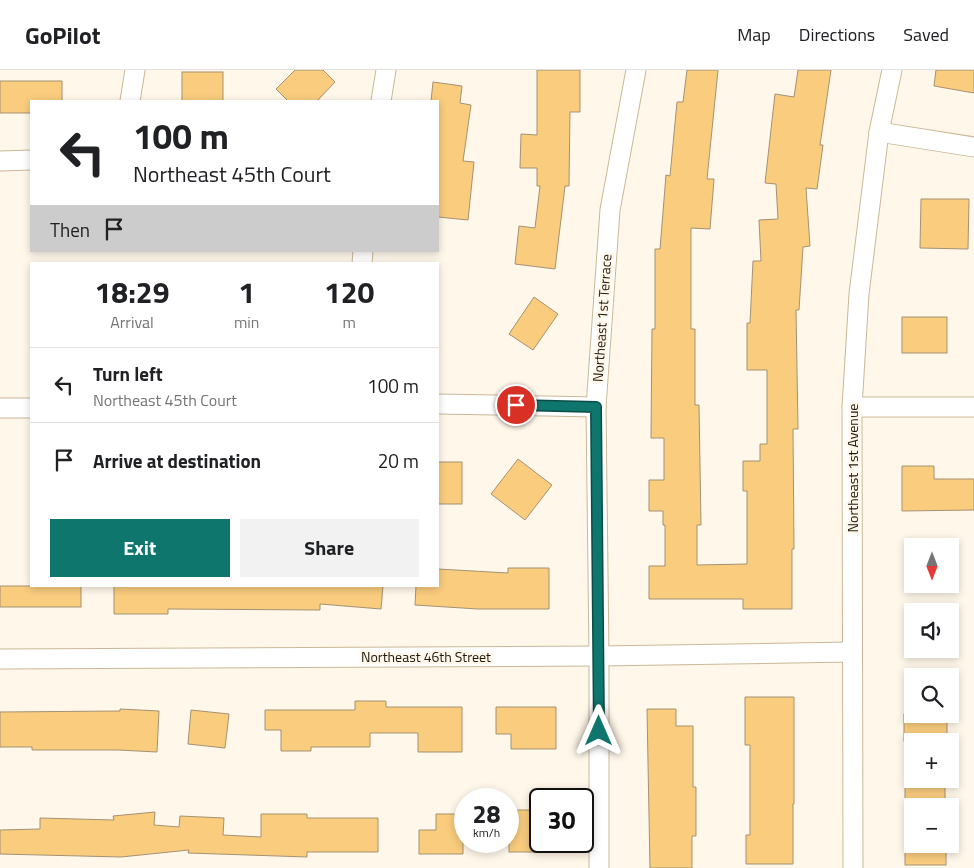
<!DOCTYPE html>
<html lang="en">
<head>
<meta charset="utf-8">
<style>
  :root { --surface:#fff; --page:#f2f2f2; --text:#202124; --muted:#757577; --line:#e0e0e0; --accent:#0f766e }
  body { margin:0; font-family:"Titillium Web",sans-serif; background:var(--page); color:var(--text); height:100vh; display:flex; flex-direction:column; font-size:19px; white-space:nowrap }
  * { box-sizing:border-box; margin:0 }
  p { font-size:16px; color:var(--muted) }
  .icon { flex:none; width:28px; height:28px; fill:none; stroke:currentColor; stroke-width:2; stroke-linecap:round; stroke-linejoin:round }
  .map { position:relative; flex:1; overflow:hidden }
  .drawer { position:absolute; left:30px; top:192px; width:409px; height:325px; display:flex; flex-direction:column; background:var(--surface); border-radius:0px; box-shadow:0 2px 8px #0003 }
  .drawer>* { flex:none }
  .top-card { position:absolute; left:30px; top:30px; width:409px; height:152px; border-radius:0px; box-shadow:0 2px 8px #0003; background:#fff; color:var(--text); overflow:hidden }
  .needle { width:32px; rotate:180deg }
  .fabs { position:absolute; left:904px; top:468px; display:grid; gap:10px }
  .fabs a { display:grid; place-items:center; width:55px; height:55px; border-radius:0px; background:var(--surface); box-shadow:0 2px 8px #0003; font-size:25px }
  .speed { position:absolute; left:454px; top:718px; display:flex; gap:10px; font-size:25px; font-weight:700; text-align:center }
  .speed>* { display:grid; place-content:center; width:65px; height:65px; border-radius:50%; background:var(--surface); box-shadow:0 2px 8px #0003; line-height:1 }
  .speed small { font-size:12px; font-weight:400 }
  .speed .limit { border:2px solid #111; border-radius:8px; background:#fff; color:#111 }
  .pin { position:absolute; display:grid; place-items:center; width:42px; height:42px; color:#fff; margin:-21px; border:2px solid #fff; border-radius:50%; box-shadow:0 1px 5px #0007 }
  .me { position:absolute; width:55px; margin:-28px; rotate:0deg; stroke-linejoin:round; filter:drop-shadow(0 0 4px #0008) }
  .turn { display:flex; align-items:center; gap:18px; height:105px; padding:0 20px; font-size:22px }
  .turn .icon { width:65px; height:65px; stroke-width:2.5 }
  .turn b { display:block; font-size:35px; line-height:42px }
  .then { display:flex; align-items:center; height:48px; padding:0 20px; background:#0003; gap:10px; font-size:19px }
  .eta { display:flex; justify-content:space-evenly; align-items:center; height:85px; text-align:center }
  .eta b { font-size:30px; font-weight:700; line-height:35px }
  .action { display:flex; gap:10px; margin-top:auto; padding:10px 20px }
  .action a { flex:1; height:58px; border-radius:0px; background:var(--accent); color:#fff; font-size:20px; font-weight:700; line-height:58px; text-align:center }
  .action a+a { background:var(--page); color:var(--text) }
  ul { padding:0; list-style:none }
  li { display:flex; align-items:center; gap:15px; height:75px; padding:0 20px; border-top:1px solid var(--line) }
  li div { flex:1 }
  li b { display:block; font-size:19px }
  li em { font-style:normal }
  header { display:flex; align-items:center; gap:30px; box-sizing:border-box; height:70px; padding:0 25px; background:var(--surface); border-bottom:1px solid var(--line) }
  header strong { font-size:24px }
  nav { display:flex; gap:28px; margin-inline-start:auto; font-size:18px }
  .map>svg:first-child { display:block }
  .building { fill:#f9cc7e; stroke:#a59273 }
  .lines { fill:none; stroke-linecap:round; stroke-linejoin:round }
  .street-casing { stroke:#cbb898; stroke-width:21 }
  .street { stroke:#fff; stroke-width:19 }
  .route-casing { stroke:#0a4d48; stroke-width:12 }
  .route { stroke:#0f766e; stroke-width:9 }
  .labels { text-anchor:middle; stroke-width:5; stroke-linejoin:round; paint-order:stroke }
  .street-label { font-size:14px; fill:#1f180c; stroke:#fff7e9 }
</style>
</head>
<body>
<header>
<strong>GoPilot</strong>
<nav><a>Map</a><a>Directions</a><a>Saved</a></nav>
</header>
<div class="map">
<svg width="974" height="798" viewBox="0 0 974 798">
  <rect width="100%" height="100%" fill="#fff7e9"/>
  <g class="building">
    <polygon points="295,0 323,0 335,12 317,31 288,31 276,19"/>
    <polygon points="537,0 580,0 580,42 570,42 569,116 565,116 555,199 515,194 519,156 535,158 540,116 537,116 537,98 520,98 521,64 537,65"/>
    <polygon points="687,0 718,0 707,109 714,109 710,159 691,158 691,259 695,259 695,335 699,335 701,455 697,455 697,495 747,494 747,421 743,421 743,391 760,391 760,374 767,374 767,300 747,300 747,253 750,253 753,191 761,191 759,150 778,149 776,114 765,113 775,24 794,27 798,0 831,0 820,75 823,75 817,119 806,118 810,176 803,177 799,240 796,240 798,359 793,359 794,479 792,479 792,539 743,539 743,529 649,529 649,496 665,496 665,455 663,455 663,441 649,441 649,410 664,410 664,368 651,368 652,259 655,259 655,179 660,179 666,105 670,106 677,32 683,32"/>
    <polygon points="936,0 974,0 974,23 934,16"/>
    <rect x="182" y="2" width="41" height="29"/>
    <polygon points="0,11 62,11 62,31 31,31 31,43 0,43"/>
    <polygon points="433,12 462,16 460,33 471,35 463,91 474,92 468,150 438,147 438,31 431,31"/>
    <polygon points="921,129 969,129 968,179 920,178"/>
    <polygon points="534,227 558,244 533,280 509,264"/>
    <rect x="902" y="247" width="45" height="36"/>
    <polygon points="518,389 552,415 525,450 491,424"/>
    <rect x="438" y="392" width="24" height="42"/>
    <polygon points="902,396 934,396 934,409 974,409 974,440 902,441"/>
    <polygon points="508,498 549,498 549,539 478,539 415,535 416,516 438,516 438,499 508,503"/>
    <rect x="0" y="516" width="81" height="21"/>
    <polygon points="114,516 383,516 381,539 320,534 320,540 168,539 168,544 114,544"/>
    <polygon points="745,627 794,627 794,734 793,734 793,794 746,794 746,765 750,765 750,675 745,675"/>
    <polygon points="355,631 386,631 386,637 462,637 462,682 418,682 418,663 370,663 370,677 311,677 311,681 281,681 281,660 265,660 265,640 355,640"/>
    <polygon points="496,637 556,637 556,679 511,679 511,664 496,664"/>
    <polygon points="120,639 159,641 157,682 118,680 32,680 32,677 0,677 0,642 120,641"/>
    <polygon points="647,639 676,639 676,656 693,656 693,717 696,717 696,766 692,766 692,798 650,798"/>
    <polygon points="191,640 229,644 225,678 188,674"/>
    <rect x="904" y="644" width="43" height="27"/>
    <rect x="905" y="709" width="40" height="26"/>
    <rect x="509" y="740" width="31" height="42"/>
    <polygon points="155,742 154,755 179,757 180,746 224,748 223,765 261,767 261,744 307,744 307,748 378,748 378,782 307,782 307,787 188,783 189,780 121,787 0,784 0,760 40,759 40,748 114,750 113,746"/>
    <polygon points="436,744 463,744 463,784 419,784 419,760 436,760"/>
    <rect x="905" y="774" width="41" height="21"/>
  </g>
  <g class="lines">
    <defs>
      <g id="street">
        <polyline points="130,31 135,0"/>
        <polyline points="381,31 386,0"/>
        <polyline points="879,62 974,77"/>
        <polyline points="0,91 31,90"/>
        <polyline points="362,194 363,181"/>
        <polyline points="438,334 596,337"/>
        <polyline points="852,337 974,337"/>
        <polyline points="0,338 31,338"/>
        <polyline points="0,589 599,586 852,582"/>
        <polyline points="599,798 599,586 596,337 610,140 636,0"/>
        <polyline points="853,798 852,337 859,224 879,62 892,0"/>
      </g>
    </defs>
    <use href="#street" class="street-casing"/>
    <use href="#street" class="street"/>
  </g>
  <g class="lines">
    <defs>
      <polyline id="route" points="516,335 596,337 599,661"/>
    </defs>
    <use href="#route" class="route-casing"/>
    <use href="#route" class="route"/>
  </g>
  <g class="labels">
    <g class="street-label">
      <text transform="translate(602 248) rotate(-86)" y="5">Northeast 1st Terrace</text>
      <text transform="translate(853 398) rotate(-90)" y="5">Northeast 1st Avenue</text>
      <text x="426" y="592">Northeast 46th Street</text>
    </g>
  </g>
</svg>
<div class="fabs">
<a><svg class="needle" viewBox="-14 -14 28 28"><path d="M0-13l5 13h-10z" fill="#e53935"/><path d="M0 13l5-13h-10z" fill="#757577"/></svg></a>
<a><svg class="icon" aria-label="sound" viewBox="0 0 24 24"><path d="M4 9h4l5-4v14l-5-4H4zM17 9q2 3 0 6"/></svg></a>
<a><svg class="icon" aria-label="search" viewBox="0 0 24 24"><circle cx="10" cy="10" r="6"/><path d="M15 15l6 6"/></svg></a>
<a>+</a>
<a>−</a>
</div>
<div class="speed"><div>28<small>km/h</small></div><div class="limit">30</div></div>
<div class="pin" style="left:516px;top:335px;background:#d93025"><svg class="icon" aria-label="arrive" viewBox="0 0 24 24"><path d="M6 21V4h12l-3 4 3 4H6"/></svg></div>
<svg class="me" style="left:599px;top:661px" viewBox="-20 -20 40 40"><path d="M0-17L14 15 0 8-14 15z" fill="#0f766e" stroke="#fff" stroke-width="4"/></svg>
<div class="top-card">
<div class="turn"><svg class="icon" aria-label="left" viewBox="0 0 24 24"><path d="M17 20v-9H6M10 6l-5 5 5 5"/></svg><div><b>100 m</b>Northeast 45th Court</div></div>
<div class="then">Then<svg class="icon" aria-label="arrive" viewBox="0 0 24 24"><path d="M6 21V4h12l-3 4 3 4H6"/></svg></div>
</div>
<section class="drawer">
<div class="eta">
<div><b>18:29</b><p>Arrival</p></div>
<div><b>1</b><p>min</p></div>
<div><b>120</b><p>m</p></div>
</div>
<ul>
<li><svg class="icon" aria-label="left" viewBox="0 0 24 24"><path d="M17 20v-9H6M10 6l-5 5 5 5"/></svg><div><b>Turn left</b><p>Northeast 45th Court</p></div><em>100 m</em></li>
<li><svg class="icon" aria-label="arrive" viewBox="0 0 24 24"><path d="M6 21V4h12l-3 4 3 4H6"/></svg><div><b>Arrive at destination</b></div><em>20 m</em></li>
</ul>
<div class="action"><a>Exit</a><a>Share</a></div>
</section>
</div>
</body>
</html>
